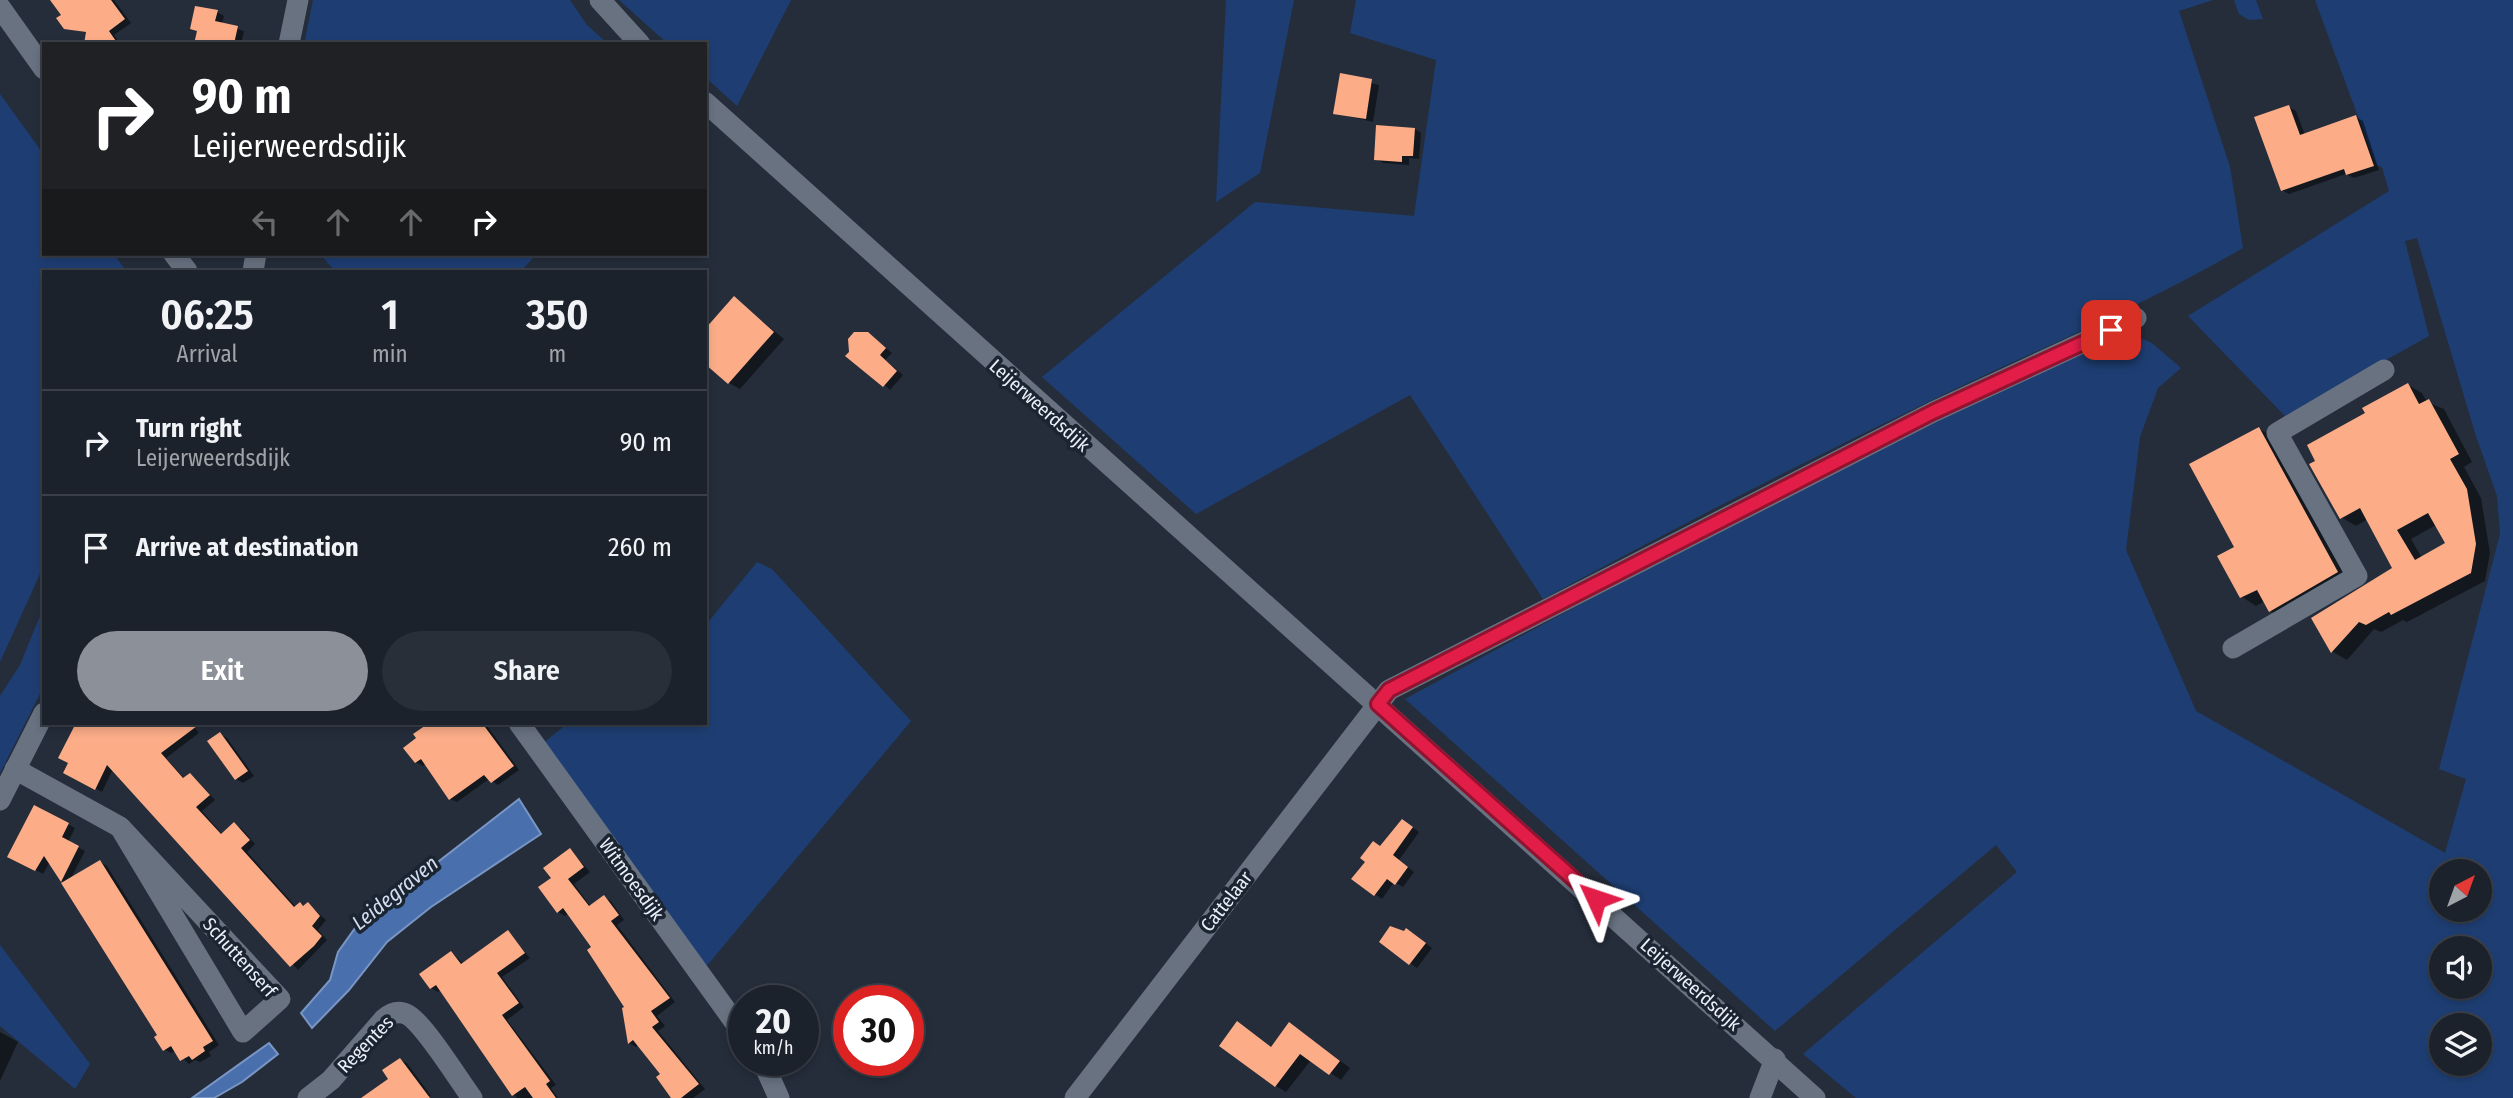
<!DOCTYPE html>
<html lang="en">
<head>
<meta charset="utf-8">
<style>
  :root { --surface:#1c222c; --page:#292f38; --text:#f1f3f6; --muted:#a0a4a9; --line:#3a3f48; --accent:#8c9099 }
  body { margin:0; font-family:"Fira Sans Condensed",sans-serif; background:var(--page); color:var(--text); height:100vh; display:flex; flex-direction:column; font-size:26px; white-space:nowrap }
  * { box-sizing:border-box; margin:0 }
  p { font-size:23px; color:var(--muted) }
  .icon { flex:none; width:38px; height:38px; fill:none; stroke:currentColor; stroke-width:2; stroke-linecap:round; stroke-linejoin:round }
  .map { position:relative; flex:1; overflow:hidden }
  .drawer { position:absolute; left:42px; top:270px; width:665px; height:455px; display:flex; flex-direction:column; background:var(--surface); border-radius:0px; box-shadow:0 4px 10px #0003,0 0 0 2px var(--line) }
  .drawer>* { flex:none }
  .banner { position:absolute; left:42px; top:42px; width:665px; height:214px; border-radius:0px; box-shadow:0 4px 10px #0003,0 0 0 2px var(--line); background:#202124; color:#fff; overflow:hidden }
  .needle { width:46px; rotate:41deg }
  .tools { position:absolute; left:2429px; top:859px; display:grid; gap:14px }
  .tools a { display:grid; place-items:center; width:63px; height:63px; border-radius:50%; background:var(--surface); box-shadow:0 4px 10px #0003,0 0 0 2px var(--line); font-size:35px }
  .speed { position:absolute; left:728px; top:985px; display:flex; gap:14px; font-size:35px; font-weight:700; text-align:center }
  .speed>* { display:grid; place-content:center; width:91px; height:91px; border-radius:50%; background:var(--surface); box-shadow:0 4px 10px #0003,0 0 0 2px var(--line); line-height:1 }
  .speed small { font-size:18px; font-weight:400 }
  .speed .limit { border:10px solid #d22; background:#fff; color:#111 }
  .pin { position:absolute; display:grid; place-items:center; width:60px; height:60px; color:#fff; margin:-30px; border-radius:14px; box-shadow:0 4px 10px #0006 }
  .me { position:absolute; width:77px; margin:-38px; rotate:312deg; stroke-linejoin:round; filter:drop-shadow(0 0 5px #0008) }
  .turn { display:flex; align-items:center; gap:24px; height:147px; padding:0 35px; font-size:32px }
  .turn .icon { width:91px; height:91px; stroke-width:2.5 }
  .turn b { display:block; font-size:49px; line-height:60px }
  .lanes { display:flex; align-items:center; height:66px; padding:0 35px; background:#0003; justify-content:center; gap:35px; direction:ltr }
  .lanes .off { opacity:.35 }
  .eta { display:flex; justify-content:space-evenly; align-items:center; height:119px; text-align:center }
  .eta b { font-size:42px; font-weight:600; line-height:49px }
  .action { display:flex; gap:14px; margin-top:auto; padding:14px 35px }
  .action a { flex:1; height:80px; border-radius:42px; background:var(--accent); color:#fff; font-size:28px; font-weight:600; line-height:80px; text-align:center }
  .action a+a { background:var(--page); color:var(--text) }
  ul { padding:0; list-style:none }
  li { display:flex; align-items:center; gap:21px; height:105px; padding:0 35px; border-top:2px solid var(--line) }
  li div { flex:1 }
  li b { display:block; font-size:26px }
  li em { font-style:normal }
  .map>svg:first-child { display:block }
  .green { fill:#1e3e73; fill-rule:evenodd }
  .water { fill:#4970ad; stroke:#7996c4; stroke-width:2 }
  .shadow { fill:#0007; fill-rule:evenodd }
  .building { fill:#fcad88; fill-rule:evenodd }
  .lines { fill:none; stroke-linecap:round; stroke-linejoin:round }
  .minor { stroke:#687281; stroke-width:21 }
  .route-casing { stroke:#92132f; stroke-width:18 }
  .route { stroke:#e11d48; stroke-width:12 }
  .labels { text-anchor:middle; stroke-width:7; stroke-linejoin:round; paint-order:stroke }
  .street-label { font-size:19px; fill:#eaeff9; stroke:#1b2431 }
  .water-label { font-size:21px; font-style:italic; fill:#d2ddef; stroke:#1b2431 }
</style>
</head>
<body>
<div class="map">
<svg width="2513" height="1098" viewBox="0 0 2513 1098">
  <rect width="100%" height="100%" fill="#252d3b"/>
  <g class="green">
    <polygon points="313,0 570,0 587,25 608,44 304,44"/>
    <polygon points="619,0 791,0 737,106 705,77 705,44 668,44"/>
    <polygon points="1226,0 1294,0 1260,173 1216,202"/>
    <path d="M 1356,0 L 2213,0 L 2179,11 L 2230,167 L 2243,248 C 2150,302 2051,344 1953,390 C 1815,456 1678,526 1543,599 L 1410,395 L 1196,514 L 1042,377 L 1255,202 L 1414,216 L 1436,60 L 1350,33 Z"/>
    <polygon points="2234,0 2256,0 2263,19 2249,20 2239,14"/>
    <path d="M 2315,0 L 2513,0 L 2513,1098 L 1856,1098 L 1803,1054 L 2017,872 L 1996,845 L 1775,1031 L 1405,699 C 1642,570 1879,444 2124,331 L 2152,343 L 2181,368 L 2158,388 L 2140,437 L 2126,550 L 2196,711 L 2445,853 L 2466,779 L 2439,769 L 2500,534 L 2497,496 L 2475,433 L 2417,238 L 2405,241 L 2429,336 L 2285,416 L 2188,316 L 2389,191 L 2382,167 L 2376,165 ZM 2441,872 L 2480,872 L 2480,910 L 2441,910 ZM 2441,948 L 2480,948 L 2480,987 L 2441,987 ZM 2441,1026 L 2480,1026 L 2480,1064 L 2441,1064 Z"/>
    <polygon points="0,94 44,155 44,254 114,254 126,271 44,271 44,565 0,662"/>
    <polygon points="320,254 537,254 521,271 335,271"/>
    <polygon points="757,562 772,569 911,721 705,968 541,745 568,723 705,723 705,626"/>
    <polygon points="44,606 44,686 0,773 0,696 20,665"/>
    <polygon points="0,945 90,1064 75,1089 0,1026"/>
  </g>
  <g class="water">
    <polygon points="519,799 541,834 431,907 387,942 349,990 312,1028 301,1013 330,980 338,952 358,924"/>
    <polygon points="269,1043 278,1054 242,1082 214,1098 192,1098"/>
  </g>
  <g class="shadow">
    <polygon points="52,0 114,0 131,23 114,35 120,44 86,44 88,33 66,28 63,15"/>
    <polygon points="217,12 224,16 222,24 244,31 241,44 209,44 199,32"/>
    <polygon points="1341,75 1379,85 1373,122 1335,113"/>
    <polygon points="2289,107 2296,111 2305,135 2356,117 2363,121 2379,170 2354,178 2346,174 2289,194 2282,190"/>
    <polygon points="1415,129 1421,133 1419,159 1409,158 1409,165 1383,163 1376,159"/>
    <polygon points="734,298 784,339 740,389 729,383"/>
    <polygon points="867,333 892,353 885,360 903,375 890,390 850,352"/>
    <path d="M 2408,385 L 2422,393 L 2427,402 L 2444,409 L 2472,462 L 2464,467 L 2481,498 L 2490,553 L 2485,581 L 2407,622 L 2403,620 L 2381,632 L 2374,629 L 2347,660 L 2333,652 L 2314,618 L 2394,568 L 2368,519 L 2356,526 L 2341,517 L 2367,414 ZM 2436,525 L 2447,544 L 2422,558 L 2411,539 Z"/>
    <polygon points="2259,429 2274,437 2351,581 2285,619 2270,611 2265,601 2256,606 2242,597 2236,548"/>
    <polygon points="89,723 135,723 144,727 147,723 191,723 199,733 166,758 185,779 190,775 196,779 215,800 202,811 223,835 234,825 241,828 255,844 247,852 296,907 308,904 326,920 318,930 327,940 298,970 113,769 102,792 65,772"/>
    <polygon points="432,723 485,723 519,770 498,785 489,779 457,802 450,799 426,763 423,766 416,762 418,738 415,735"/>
    <polygon points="220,734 227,738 254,776 243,783 236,779 210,741"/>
    <polygon points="35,807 75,828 68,842 85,851 70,880 100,862 107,866 219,1045 209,1052 211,1056 200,1062 195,1060 189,1064 176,1051 171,1053 164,1049 160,1035 50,862 43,874 10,856"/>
    <polygon points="1409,825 1419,832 1399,860 1414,872 1403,887 1394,882 1382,899 1354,879 1381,848"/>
    <polygon points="570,850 590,872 574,884 591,907 604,897 611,901 624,920 617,925 675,1002 657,1016 665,1026 658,1031 705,1089 693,1098 673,1098 662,1075 639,1045 636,1047 629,1043 623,1009 627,1007 594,947 569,913 565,916 558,912 553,879"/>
    <polygon points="508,932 530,958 502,977 524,1007 507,1020 556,1085 551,1088 558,1098 517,1098 441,989 438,992 431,988 452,953 464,964"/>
    <polygon points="1414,934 1432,948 1417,968 1381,942"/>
    <polygon points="1238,1024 1272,1048 1300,1031 1350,1068 1341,1080 1311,1060 1286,1092 1276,1086"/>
    <polygon points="0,1032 18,1042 0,1081"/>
    <polygon points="400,1060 407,1063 431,1096 365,1098 391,1079"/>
  </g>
  <g class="building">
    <polygon points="50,0 111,0 125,19 109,31 118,44 84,44 86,32 64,29 56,18 61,15"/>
    <polygon points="195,6 218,10 215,21 238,26 234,44 194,44 197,31 190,29"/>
    <polygon points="1340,73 1372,79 1366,119 1333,114"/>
    <polygon points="2289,105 2300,135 2356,115 2374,166 2346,175 2344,169 2281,191 2254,117"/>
    <polygon points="1376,125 1415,128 1413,156 1402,156 1402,162 1374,160"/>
    <polygon points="734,296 774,332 728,384 705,364 705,329"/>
    <polygon points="854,332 868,332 886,348 880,355 897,371 883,387 845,356 849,352 848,339"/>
    <path d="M 2408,383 L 2419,404 L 2429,399 L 2459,454 L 2450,459 L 2467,489 L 2476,544 L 2471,573 L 2391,615 L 2389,612 L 2366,625 L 2359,622 L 2331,653 L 2311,618 L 2392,568 L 2360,508 L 2340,519 L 2309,464 L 2315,461 L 2307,445 L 2365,413 L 2362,408 ZM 2428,513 L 2445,543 L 2415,560 L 2397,530 Z"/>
    <polygon points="2259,427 2338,572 2269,612 2257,590 2240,598 2217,556 2234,547 2189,464"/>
    <polygon points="76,723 201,723 161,753 183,778 190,773 210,795 196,807 221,834 234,822 250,840 241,848 294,907 300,902 303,906 308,902 320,916 312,926 322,936 314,946 290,967 107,765 95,790 63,773 68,763 58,758"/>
    <polygon points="429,723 482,723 514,766 491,783 484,775 449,800 421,759 415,763 403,748 416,738 413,734"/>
    <polygon points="220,732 248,771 235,780 207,741"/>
    <polygon points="34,805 69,823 62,837 79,846 61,882 44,856 35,871 7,857"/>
    <polygon points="1402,819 1413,827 1393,855 1408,867 1395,885 1387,879 1374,896 1351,879 1365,862 1360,858 1373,841 1380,846"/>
    <polygon points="570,848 584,867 568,879 589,906 604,895 619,915 611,921 670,998 651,1011 659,1022 652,1027 699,1084 681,1098 671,1098 656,1077 660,1074 633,1040 628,1044 622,1008 624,1007 587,950 591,947 563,908 557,913 538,887 551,878 543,868"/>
    <polygon points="100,860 213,1041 203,1047 205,1051 192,1060 189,1056 180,1061 171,1046 163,1051 154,1037 157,1035 61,883"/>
    <polygon points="1390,926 1404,931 1406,928 1426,943 1409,965 1379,942"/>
    <polygon points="508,930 525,953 497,973 519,1003 502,1015 550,1081 546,1084 556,1098 533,1098 525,1087 512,1096 436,985 430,989 419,974 451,951 461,964"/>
    <polygon points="1237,1021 1271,1047 1289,1022 1340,1061 1329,1075 1300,1054 1275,1087 1219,1046"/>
    <polygon points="400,1058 430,1098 361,1098 388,1079 382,1070"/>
  </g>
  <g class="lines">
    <g class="minor">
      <polyline points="600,0 640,44"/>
      <polyline points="0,7 44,69"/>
      <polyline points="289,44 298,0"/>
      <polyline points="705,102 1815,1098"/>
      <polyline points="174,254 187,271"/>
      <polyline points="253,271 256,254"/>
      <polyline points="2233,648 2357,576 2277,433 2384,370"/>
      <polyline points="519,723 744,1035"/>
      <polyline points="15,769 120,827 243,1032 280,999 120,827"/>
      <polyline points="0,800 44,713"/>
      <polyline points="762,1060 779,1098"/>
      <path d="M 308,1098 L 331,1080 L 384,1019 C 391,1013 399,1010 408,1015 C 425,1025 458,1079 472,1098"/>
      <polyline points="1075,1098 1389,690 1933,412 2136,318"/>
      <polyline points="1760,1098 1775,1059"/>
    </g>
  </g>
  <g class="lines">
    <defs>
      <polyline id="route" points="1596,899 1378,704 1389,690 1933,412 2111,330"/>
    </defs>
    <use href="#route" class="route-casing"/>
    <use href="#route" class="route"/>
  </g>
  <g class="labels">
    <g class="street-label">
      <text transform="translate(1040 405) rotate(42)" y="7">Leijerweerdsdijk</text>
      <text transform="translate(632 879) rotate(54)" y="7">Witmoesdijk</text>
      <text transform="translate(1226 901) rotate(-52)" y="7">Cattelaar</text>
      <text transform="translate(240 957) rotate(48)" y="7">Schuttenserf</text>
      <text transform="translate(1691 984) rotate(42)" y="7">Leijerweerdsdijk</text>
      <text transform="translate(365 1044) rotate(-46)" y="7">Regentes</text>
    </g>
    <g class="water-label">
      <text transform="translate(395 893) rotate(-39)" y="7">Leidegraven</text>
    </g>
  </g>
</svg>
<div class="tools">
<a><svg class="needle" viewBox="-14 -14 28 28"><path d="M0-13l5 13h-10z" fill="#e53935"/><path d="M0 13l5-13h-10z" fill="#a0a4a9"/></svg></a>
<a><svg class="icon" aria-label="sound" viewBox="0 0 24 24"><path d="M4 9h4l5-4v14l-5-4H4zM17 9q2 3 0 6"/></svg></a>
<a><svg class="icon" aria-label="layers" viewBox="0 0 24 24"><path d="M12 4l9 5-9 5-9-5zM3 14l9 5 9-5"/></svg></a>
</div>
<div class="speed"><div>20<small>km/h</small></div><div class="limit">30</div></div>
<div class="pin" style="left:2111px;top:330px;background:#d93025"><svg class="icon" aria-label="arrive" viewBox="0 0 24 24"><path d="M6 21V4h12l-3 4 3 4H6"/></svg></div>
<svg class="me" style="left:1596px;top:899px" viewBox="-20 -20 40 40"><path d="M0-17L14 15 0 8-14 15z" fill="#e11d48" stroke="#fff" stroke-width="4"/></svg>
<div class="banner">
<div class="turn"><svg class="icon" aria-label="right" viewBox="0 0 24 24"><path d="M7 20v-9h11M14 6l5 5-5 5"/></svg><div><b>90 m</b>Leijerweerdsdijk</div></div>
<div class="lanes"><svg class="icon off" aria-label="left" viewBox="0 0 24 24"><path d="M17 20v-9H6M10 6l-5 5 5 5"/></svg><svg class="icon off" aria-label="ahead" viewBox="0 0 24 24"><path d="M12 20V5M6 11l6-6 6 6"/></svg><svg class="icon off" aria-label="ahead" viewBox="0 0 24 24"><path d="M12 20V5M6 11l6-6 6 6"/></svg><svg class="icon" aria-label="right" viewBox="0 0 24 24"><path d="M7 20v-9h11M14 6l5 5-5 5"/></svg></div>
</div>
<section class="drawer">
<div class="eta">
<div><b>06:25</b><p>Arrival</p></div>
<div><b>1</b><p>min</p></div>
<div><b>350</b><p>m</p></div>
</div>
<ul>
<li><svg class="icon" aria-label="right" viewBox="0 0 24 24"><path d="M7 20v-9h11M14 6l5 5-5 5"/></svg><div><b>Turn right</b><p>Leijerweerdsdijk</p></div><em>90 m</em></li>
<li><svg class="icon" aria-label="arrive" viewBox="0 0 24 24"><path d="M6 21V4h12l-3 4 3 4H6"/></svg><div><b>Arrive at destination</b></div><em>260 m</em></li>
</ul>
<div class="action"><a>Exit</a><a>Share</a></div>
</section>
</div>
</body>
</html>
